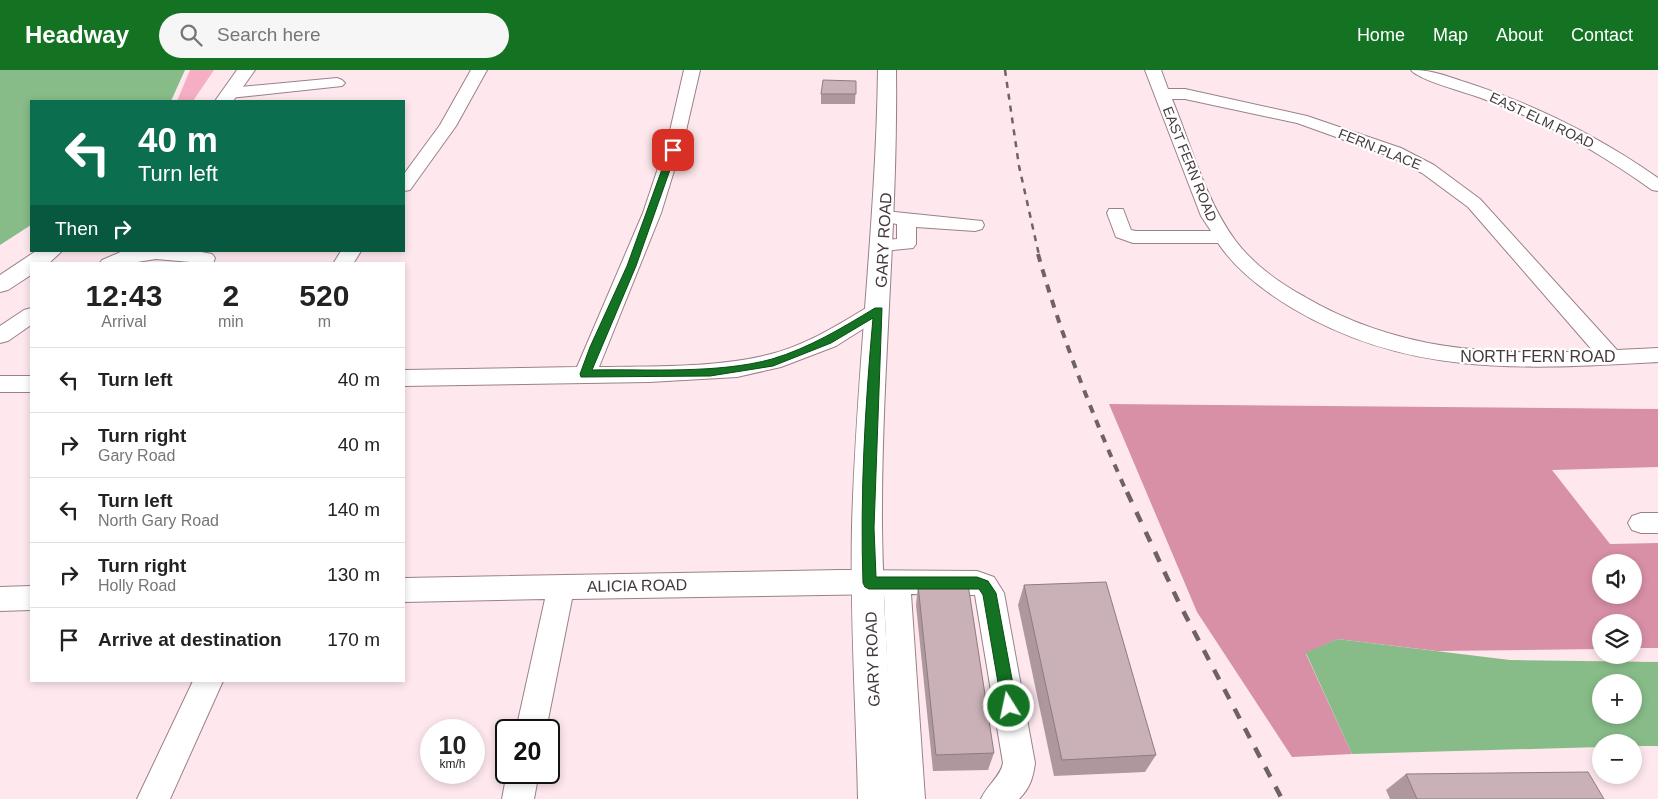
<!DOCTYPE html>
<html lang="en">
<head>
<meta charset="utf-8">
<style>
  :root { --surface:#fff; --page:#f6f6f6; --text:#222; --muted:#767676; --line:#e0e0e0; --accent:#137322 }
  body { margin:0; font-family:Helvetica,sans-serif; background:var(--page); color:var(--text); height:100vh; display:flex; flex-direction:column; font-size:19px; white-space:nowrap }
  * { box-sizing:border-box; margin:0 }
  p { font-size:16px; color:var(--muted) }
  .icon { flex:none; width:28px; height:28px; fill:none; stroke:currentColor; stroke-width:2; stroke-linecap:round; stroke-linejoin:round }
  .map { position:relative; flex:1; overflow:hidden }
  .sheet { position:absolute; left:30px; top:192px; width:375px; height:420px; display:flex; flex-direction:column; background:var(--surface); border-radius:0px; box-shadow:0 2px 8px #0003 }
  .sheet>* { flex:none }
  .top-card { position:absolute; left:30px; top:30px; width:375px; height:152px; border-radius:0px; box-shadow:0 2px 8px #0003; background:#0b6e4f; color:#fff; overflow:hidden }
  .fabs { position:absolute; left:1592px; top:484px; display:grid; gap:10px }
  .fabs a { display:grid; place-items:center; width:50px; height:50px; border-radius:50%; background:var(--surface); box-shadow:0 2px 8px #0003; font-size:25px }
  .speed { position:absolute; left:420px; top:649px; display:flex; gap:10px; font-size:25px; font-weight:700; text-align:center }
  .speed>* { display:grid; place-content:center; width:65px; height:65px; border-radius:50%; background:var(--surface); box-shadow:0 2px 8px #0003; line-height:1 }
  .speed small { font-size:12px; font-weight:400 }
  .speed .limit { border:2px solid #111; border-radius:8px; background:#fff; color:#111 }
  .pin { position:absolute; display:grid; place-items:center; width:42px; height:42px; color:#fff; margin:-21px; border-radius:10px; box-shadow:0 2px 8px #0006 }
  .me { position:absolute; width:55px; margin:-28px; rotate:350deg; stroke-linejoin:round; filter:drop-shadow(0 0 4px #0008) }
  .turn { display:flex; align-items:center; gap:18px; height:105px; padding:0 25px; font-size:22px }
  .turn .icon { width:65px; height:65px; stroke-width:2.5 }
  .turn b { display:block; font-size:35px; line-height:42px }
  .then { display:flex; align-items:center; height:48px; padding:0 25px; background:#0003; gap:10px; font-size:19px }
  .eta { display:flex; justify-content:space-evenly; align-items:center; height:85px; text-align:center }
  .eta b { font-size:30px; font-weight:600; line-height:35px }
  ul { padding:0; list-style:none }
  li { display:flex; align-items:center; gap:15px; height:65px; padding:0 25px; border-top:1px solid var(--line) }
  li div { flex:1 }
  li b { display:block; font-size:19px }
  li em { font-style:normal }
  header { display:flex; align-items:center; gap:30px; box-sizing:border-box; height:70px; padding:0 25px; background:var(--accent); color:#fff }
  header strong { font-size:24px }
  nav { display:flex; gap:28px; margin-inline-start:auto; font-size:18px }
  .search { width:350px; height:45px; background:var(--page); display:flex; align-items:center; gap:12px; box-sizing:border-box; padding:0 18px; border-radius:28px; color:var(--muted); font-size:19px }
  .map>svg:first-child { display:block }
  .green { fill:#f5aec3 }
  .forest { fill:#d890a6; fill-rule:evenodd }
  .water { fill:#87bc88; fill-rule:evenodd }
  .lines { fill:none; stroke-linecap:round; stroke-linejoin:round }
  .minor-casing { stroke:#9a8188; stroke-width:2 }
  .major-casing { stroke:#9a8188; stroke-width:2 }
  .minor { fill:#fff; fill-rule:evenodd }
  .major { fill:#fff; fill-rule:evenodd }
  .rail-far2 { stroke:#6f6265; stroke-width:2.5; stroke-dasharray:6 6; stroke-linecap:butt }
  .rail-far1 { stroke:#6f6265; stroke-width:4; stroke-dasharray:8 8; stroke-linecap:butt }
  .rail { stroke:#6f6265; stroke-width:4.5; stroke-dasharray:11 11; stroke-linecap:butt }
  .wall { fill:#ae989e }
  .building { fill:#cab1b8; stroke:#8d7c81 }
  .route { fill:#137322; stroke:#0c4b16 }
  .labels { text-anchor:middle; stroke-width:4.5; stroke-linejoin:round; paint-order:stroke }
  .far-street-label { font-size:14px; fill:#44393c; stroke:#fff }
  .street-label { font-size:16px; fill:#44393c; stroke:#fff }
</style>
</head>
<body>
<header>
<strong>Headway</strong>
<div class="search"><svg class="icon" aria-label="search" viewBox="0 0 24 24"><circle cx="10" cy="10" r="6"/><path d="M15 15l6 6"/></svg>Search here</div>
<nav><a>Home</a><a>Map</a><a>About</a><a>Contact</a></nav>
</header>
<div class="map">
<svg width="1658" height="729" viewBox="0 0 1658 729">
  <rect width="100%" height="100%" fill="#fee8ee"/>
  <polygon class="green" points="190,0 214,0 193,31 177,31"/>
  <path class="forest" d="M 1109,334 L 1658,339 L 1658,397 L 1552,400 L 1610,474 L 1658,473 L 1658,578 L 1634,578 L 1634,552 L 1601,552 L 1601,579 L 1437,581 L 1337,569 L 1306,584 L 1352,684 L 1292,687 L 1197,542 ZM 1601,492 L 1634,492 L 1634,525 L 1601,525 Z"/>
  <g class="water">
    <polygon points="0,0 185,0 171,31 31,31 31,155 0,175"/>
    <path d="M 1337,569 L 1510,590 L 1658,592 L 1658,676 L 1634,676 L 1634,672 L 1601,672 L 1601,677 L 1352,684 L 1306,583 ZM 1601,612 L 1634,612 L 1634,645 L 1601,645 Z"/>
  </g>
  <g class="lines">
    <defs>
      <g id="minor">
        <polygon points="471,0 487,0 456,56 410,120 404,121 404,104 440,55"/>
        <path d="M 684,0 L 700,0 L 685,65 L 661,143 L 599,297 C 654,296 714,298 767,285 C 805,276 838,255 871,235 L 878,233 L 885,235 L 888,240 L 885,245 L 836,276 L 781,297 L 737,307 L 649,312 L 404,316 L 404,300 L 577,297 L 643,143 L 669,65 Z"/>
        <path d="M 1145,0 L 1161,0 L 1168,19 L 1185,19 L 1307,46 L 1401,78 L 1434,95 L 1480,129 L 1617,280 L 1658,278 L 1658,292 C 1527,299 1409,308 1292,238 C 1264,221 1236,200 1218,173 L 1133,173 L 1116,167 L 1107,143 L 1109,139 L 1123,139 L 1131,160 L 1136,161 L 1211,161 L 1201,146 ZM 1172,29 L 1185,29 L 1297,53 L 1389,86 L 1422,103 L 1468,137 L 1593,281 C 1490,286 1396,280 1305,227 C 1279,213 1252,193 1235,170 C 1205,129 1191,75 1172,29 Z"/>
        <path d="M 1411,0 C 1436,0 1451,8 1474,15 C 1540,37 1601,68 1658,108 L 1658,121 L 1652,120 C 1599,82 1543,50 1481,28 C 1468,23 1418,10 1411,0 Z"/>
        <polygon points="337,8 342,10 345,13 342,16 230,28 222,23 230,18"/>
        <polygon points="885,141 982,151 984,155 982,159 975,161 916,157 916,174 913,178 883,181 876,179 873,175 876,171 897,169 897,154 878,151 876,147 878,143"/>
        <polygon points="123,181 196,181 212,184 215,188 213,194 156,189 125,194 99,194 102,190"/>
        <polygon points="341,181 361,181 353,194 333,194"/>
        <polygon points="31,238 31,255 8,271 0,273 0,256 24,240"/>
        <rect x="0" y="306" width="31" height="16"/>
        <polygon points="1641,443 1658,443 1658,463 1641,463 1632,460 1628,453 1632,446"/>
        <path d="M 840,500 L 977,501 L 994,507 L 1004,523 L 1035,693 C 1033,708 1030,718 1019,729 L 981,729 C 987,715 1001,706 1003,693 L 975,525 L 911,524 L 925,729 L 893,729 L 884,524 L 572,529 L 546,660 L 516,660 L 545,529 L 404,532 L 404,508 Z"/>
        <polygon points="31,516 31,540 0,541 0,517"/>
        <polygon points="193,611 223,611 170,729 137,729"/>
        <polygon points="507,702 539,702 534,729 502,729"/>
      </g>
      <g id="major">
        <polygon points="237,0 255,0 233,31 215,31"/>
        <path d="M 878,0 L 896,0 C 898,153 881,305 882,457 C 883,548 891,638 896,729 L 858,729 C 856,638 850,547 852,457 C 856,304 876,153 878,0 Z"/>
        <polygon points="36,181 62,181 48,194 31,194 31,205 8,220 0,222 0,205"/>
      </g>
    </defs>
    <use href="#minor" class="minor-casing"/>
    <use href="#major" class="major-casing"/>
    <use href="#minor" class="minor"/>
    <use href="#major" class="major"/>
    <polyline class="rail-far2" points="1005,0 1019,96 1039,185"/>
    <path class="rail-far1" d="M 1038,184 C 1061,266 1093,346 1127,423"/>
    <polyline class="rail" points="1127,422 1179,533 1282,729"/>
  </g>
  <g class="wall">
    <polygon points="856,11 855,34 821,34 821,24"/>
    <polygon points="918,515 994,683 988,700 933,701 916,535"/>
    <polygon points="1024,515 1156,685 1145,702 1054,706 1018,535"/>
    <polygon points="1406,704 1604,729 1390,729 1386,720"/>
  </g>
  <g class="building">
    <polygon points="823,10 856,11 856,24 821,24"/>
    <polygon points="1106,512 1156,685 1062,690 1024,515"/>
    <polygon points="968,514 994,683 936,685 918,515"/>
    <polygon points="1588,702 1604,729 1417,729 1406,704"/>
  </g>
  <path class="route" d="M 673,78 L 677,80 L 636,196 L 592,300 C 648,299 718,304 772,289 C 809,278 842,258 875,238 L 882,238 L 874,458 L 876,507 L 977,507 L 988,511 L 996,523 L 1017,636 L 1014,641 L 1009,643 L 1004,641 L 1002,636 L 983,525 L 979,519 L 869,519 L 865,517 L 863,513 C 860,425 865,336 873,248 L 831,273 L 773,296 L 710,306 L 581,307 L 580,304 L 590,277 L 627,196 L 669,80 Z"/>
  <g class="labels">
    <g class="far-street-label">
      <text transform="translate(1542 50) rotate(25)" y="5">EAST ELM ROAD</text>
      <text transform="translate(1380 79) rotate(22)" y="5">FERN PLACE</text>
      <text transform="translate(1190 94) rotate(68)" y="5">EAST FERN ROAD</text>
    </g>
    <g class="street-label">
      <text transform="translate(883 170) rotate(-87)" y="6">GARY ROAD</text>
      <text x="1538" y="292">NORTH FERN ROAD</text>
      <text transform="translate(637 515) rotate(-1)" y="6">ALICIA ROAD</text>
      <text transform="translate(872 589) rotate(-92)" y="6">GARY ROAD</text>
    </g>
  </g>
</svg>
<div class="fabs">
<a><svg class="icon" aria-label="sound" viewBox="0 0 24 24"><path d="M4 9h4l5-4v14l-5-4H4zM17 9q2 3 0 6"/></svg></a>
<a><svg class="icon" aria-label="layers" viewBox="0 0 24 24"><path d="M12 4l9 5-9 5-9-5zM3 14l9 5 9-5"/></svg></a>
<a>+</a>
<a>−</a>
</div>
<div class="speed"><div>10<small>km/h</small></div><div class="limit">20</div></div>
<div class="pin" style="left:673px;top:80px;background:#d93025"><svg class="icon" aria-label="arrive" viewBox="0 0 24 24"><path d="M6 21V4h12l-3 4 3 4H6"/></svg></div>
<svg class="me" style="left:1009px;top:636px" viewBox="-20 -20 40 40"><circle r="17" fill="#137322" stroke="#fff" stroke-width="3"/><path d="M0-11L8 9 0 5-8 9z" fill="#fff"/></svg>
<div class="top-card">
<div class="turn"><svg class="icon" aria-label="left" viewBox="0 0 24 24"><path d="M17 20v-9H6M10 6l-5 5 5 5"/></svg><div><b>40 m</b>Turn left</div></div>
<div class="then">Then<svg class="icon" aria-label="right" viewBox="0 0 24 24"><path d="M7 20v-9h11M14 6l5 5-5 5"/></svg></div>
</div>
<section class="sheet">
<div class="eta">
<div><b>12:43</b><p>Arrival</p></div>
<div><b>2</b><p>min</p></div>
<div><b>520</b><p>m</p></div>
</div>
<ul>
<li><svg class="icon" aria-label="left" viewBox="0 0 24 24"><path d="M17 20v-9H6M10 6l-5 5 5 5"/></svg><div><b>Turn left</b></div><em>40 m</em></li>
<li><svg class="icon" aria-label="right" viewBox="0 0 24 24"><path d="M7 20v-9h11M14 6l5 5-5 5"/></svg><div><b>Turn right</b><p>Gary Road</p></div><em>40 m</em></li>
<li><svg class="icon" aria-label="left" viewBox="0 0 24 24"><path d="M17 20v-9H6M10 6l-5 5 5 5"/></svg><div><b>Turn left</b><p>North Gary Road</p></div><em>140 m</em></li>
<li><svg class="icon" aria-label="right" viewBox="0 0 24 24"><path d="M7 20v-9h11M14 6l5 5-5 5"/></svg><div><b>Turn right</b><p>Holly Road</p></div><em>130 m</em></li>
<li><svg class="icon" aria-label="arrive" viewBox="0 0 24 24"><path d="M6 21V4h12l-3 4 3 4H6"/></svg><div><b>Arrive at destination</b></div><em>170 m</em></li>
</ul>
</section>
</div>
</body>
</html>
